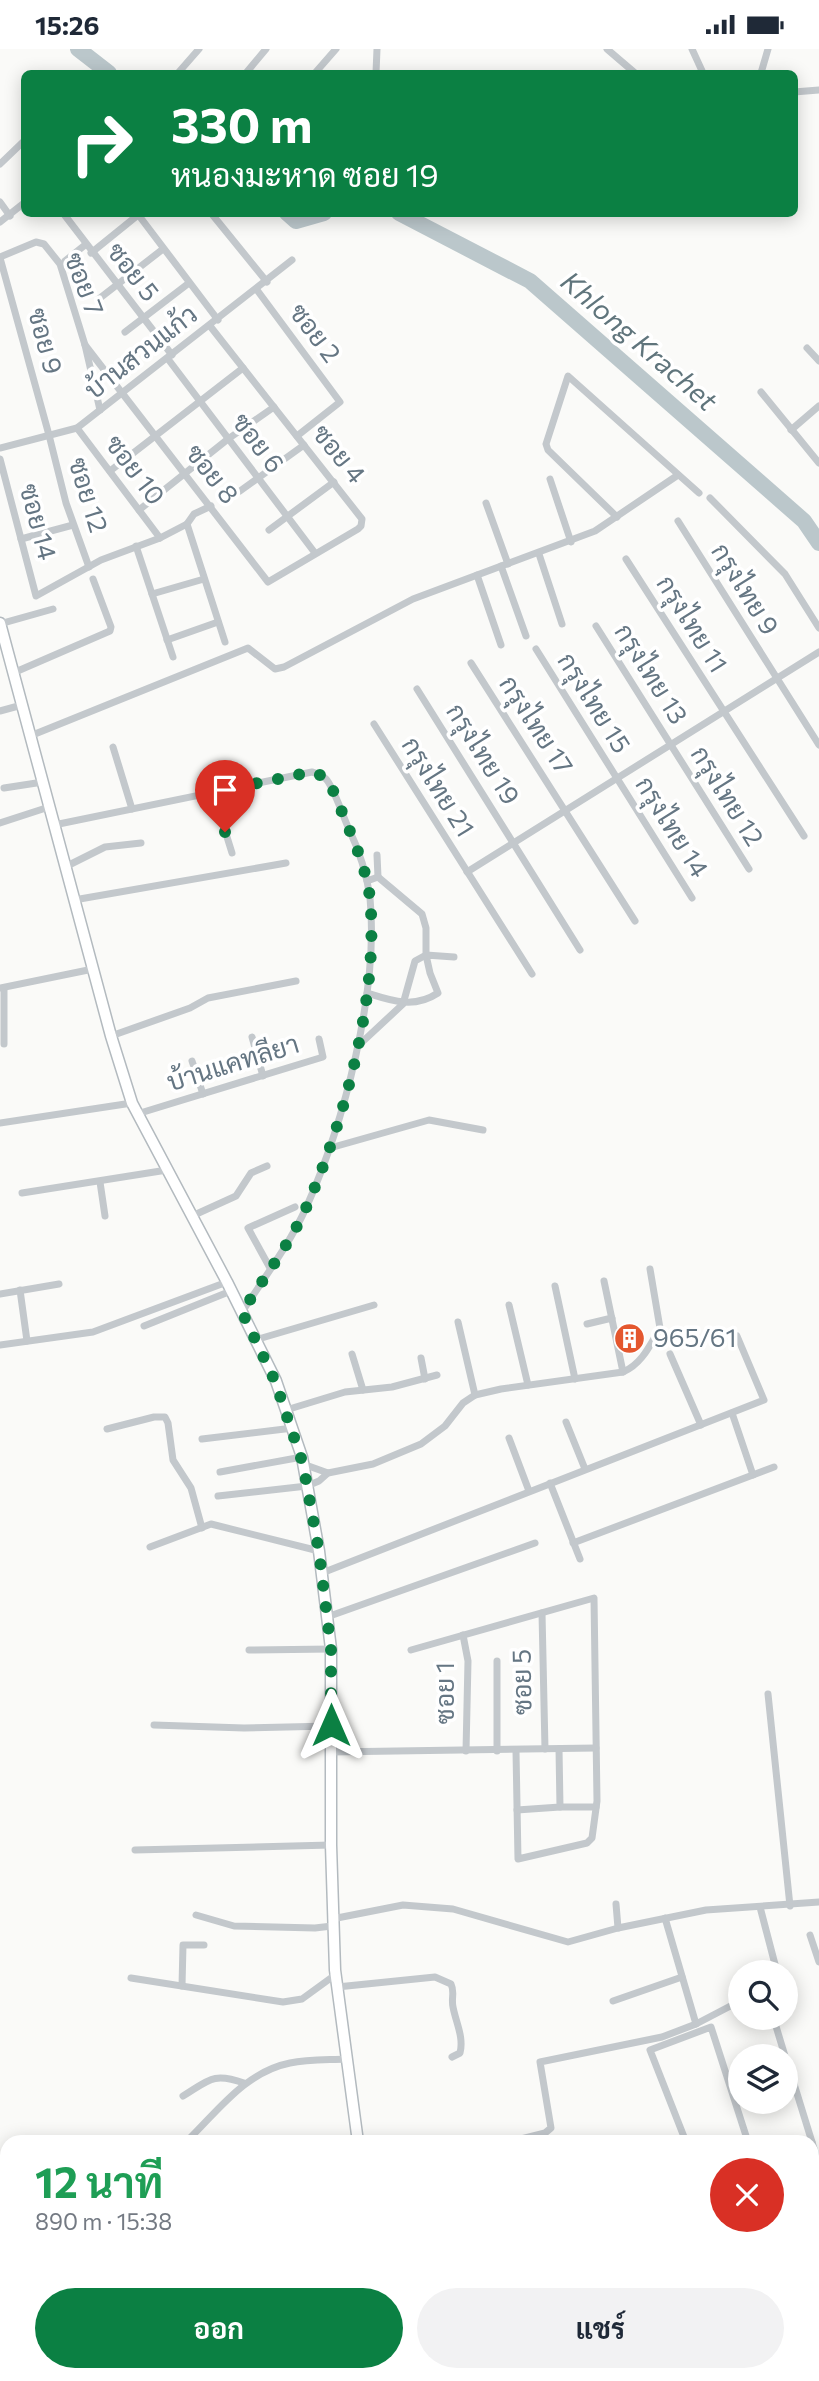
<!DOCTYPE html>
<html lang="th">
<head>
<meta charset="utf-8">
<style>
  :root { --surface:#fff; --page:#f2f2f3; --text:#1f2937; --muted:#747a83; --accent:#0b8043 }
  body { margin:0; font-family:Commissioner,Sarabun,sans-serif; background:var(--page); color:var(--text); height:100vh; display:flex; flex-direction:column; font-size:26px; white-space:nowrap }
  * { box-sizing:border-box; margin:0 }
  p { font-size:23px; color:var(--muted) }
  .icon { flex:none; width:38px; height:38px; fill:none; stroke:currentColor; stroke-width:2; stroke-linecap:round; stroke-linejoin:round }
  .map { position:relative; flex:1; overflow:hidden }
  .details { position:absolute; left:0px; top:2086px; width:819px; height:247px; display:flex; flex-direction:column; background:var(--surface); border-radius:21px 21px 0 0; box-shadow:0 4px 18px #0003 }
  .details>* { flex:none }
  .guide { position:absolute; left:21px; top:21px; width:777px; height:147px; border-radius:10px; box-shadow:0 4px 18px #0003; background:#0b8043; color:#fff; overflow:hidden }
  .controls { position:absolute; left:728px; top:1911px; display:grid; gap:14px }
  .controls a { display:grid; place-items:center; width:70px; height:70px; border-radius:50%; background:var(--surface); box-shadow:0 4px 18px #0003; font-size:35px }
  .pin { position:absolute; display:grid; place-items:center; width:60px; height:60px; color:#fff; margin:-72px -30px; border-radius:50% 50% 50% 0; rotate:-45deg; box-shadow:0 0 7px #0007 }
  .pin .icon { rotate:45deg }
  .me { position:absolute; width:77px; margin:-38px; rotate:0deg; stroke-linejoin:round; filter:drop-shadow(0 0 5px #0008) }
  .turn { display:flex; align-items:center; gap:24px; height:147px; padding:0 35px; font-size:32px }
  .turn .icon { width:91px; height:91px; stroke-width:2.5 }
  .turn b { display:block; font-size:49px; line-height:60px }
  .round { display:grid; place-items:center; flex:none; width:74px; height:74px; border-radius:37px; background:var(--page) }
  .head { display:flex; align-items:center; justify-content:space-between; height:119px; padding:0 35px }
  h1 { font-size:42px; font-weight:700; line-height:52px; color:#1e9e55 }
  .action { display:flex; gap:14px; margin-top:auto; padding:14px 35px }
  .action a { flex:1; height:80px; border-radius:42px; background:var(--accent); color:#fff; font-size:28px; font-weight:700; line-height:80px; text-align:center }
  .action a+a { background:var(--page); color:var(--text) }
  .status { display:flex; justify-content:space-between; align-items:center; height:49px; padding:0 35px; background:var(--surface); direction:ltr }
  .status svg { height:19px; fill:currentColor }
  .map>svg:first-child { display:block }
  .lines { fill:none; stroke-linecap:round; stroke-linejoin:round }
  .river { stroke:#bbc7cb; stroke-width:16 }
  .secondary-casing { stroke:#b3babf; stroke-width:13 }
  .street { stroke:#c3c8cc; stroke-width:7 }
  .secondary { stroke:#fff; stroke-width:10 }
  .route { stroke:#0b8043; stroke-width:12; stroke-dasharray:0 21.6 }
  .labels { text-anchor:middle; stroke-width:7; stroke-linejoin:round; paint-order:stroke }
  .street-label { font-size:26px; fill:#657683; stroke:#fff }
  .poi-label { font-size:26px; fill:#657683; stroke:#fff; text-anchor:start }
  .water-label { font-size:28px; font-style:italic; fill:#60757c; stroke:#fff }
</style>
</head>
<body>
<div class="status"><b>15:26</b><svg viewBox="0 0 49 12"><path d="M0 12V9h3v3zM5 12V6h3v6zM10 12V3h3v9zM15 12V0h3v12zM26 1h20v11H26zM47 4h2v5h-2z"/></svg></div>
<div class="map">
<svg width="819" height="2332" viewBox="0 0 819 2332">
  <rect width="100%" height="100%" fill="#fafaf8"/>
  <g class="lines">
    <g class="river">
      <polyline points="78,0 109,24"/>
      <polyline points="287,164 296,172 324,164"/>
      <polyline points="399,164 530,232 804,472 819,494"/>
    </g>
    <defs>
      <g id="secondary">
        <polyline points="0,574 111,987 132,1054 227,1233 276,1332 302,1408 319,1502 331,1600 331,1796 335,1921 358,2093"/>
        <polyline points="422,2326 424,2332"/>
      </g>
    </defs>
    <use href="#secondary" class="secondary-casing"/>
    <g class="street">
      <polyline points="607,0 635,24"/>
      <polyline points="692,0 703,24"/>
      <polyline points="178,24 199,0"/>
      <polyline points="246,24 266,0"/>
      <polyline points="315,24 336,0"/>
      <polyline points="376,24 377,0"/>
      <polyline points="761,24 768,0"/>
      <polyline points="794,43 819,41"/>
      <polyline points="0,115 24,92"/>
      <polyline points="0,153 10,167"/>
      <polyline points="63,164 172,306"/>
      <polyline points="137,164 218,271"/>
      <polyline points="211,164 267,233"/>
      <polyline points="0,173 24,154"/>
      <polyline points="91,204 138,166"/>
      <polyline points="0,208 36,193 44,195 60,215 85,296 100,361"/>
      <polyline points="0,209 49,386 66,454 89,518"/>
      <polyline points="65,212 85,196"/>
      <polyline points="257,241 340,353 297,387"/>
      <polyline points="100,249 163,200"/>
      <polyline points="125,283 189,234"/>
      <polyline points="85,296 268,533 358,480 361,477 362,470 210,277"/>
      <polyline points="807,299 819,312"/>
      <polyline points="168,310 315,504"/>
      <polyline points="761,343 819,414"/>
      <polyline points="77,379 160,489"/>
      <polyline points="791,381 819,357"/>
      <polyline points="0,399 77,379 292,211"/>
      <polyline points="0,410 36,547 101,511 160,489 187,475 194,465 211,457"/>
      <polyline points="110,422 243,319"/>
      <polyline points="550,430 571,493"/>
      <polyline points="240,442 304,396"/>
      <polyline points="710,449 785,525 819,579"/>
      <polyline points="486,454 508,515"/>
      <polyline points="139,461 228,390 274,358"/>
      <polyline points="617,468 548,401 546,395 568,327 699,444"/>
      <polyline points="678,472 819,696"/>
      <polyline points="187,475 225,593"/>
      <polyline points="269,481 334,433"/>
      <polyline points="21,490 73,476"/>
      <polyline points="136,497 173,608"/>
      <polyline points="539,505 562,575"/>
      <polyline points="626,510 804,787"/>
      <polyline points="501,517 526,587"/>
      <polyline points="477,526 501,596"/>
      <polyline points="152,545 204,530"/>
      <polyline points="0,575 53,560"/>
      <polyline points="596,577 749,820"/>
      <polyline points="167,591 218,573"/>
      <polyline points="536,600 692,849"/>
      <polyline points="471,614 635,872"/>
      <polyline points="13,624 110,582 111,578 93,530"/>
      <polyline points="417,640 580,901"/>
      <polyline points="0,662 22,656"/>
      <polyline points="374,675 532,925"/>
      <polyline points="30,687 248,599 275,620 284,618 413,550 595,482 678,426"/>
      <polyline points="113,698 132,760"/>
      <polyline points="4,739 43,733"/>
      <polyline points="213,743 232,804"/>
      <polyline points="0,774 49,758"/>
      <path d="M 54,776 L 312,723 C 316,724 323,727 326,730 C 333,737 343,767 348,778 C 358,799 367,826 370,849 C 379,943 344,1074 306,1159 C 289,1196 264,1229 242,1263"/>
      <polyline points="377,806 378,828"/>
      <polyline points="65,818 105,798 141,794"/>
      <polyline points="467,823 819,603"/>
      <polyline points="74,851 286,814"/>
      <polyline points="0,939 93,920"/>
      <polyline points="4,939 4,995"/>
      <path d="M 367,944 C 392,952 414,960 438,944 L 430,924 L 426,906 L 454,908"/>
      <polyline points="111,987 190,959 208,949 296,932"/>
      <polyline points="252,988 263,1027"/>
      <polyline points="359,996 403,955 415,912 426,906 426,879 422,865 378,828 367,832"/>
      <polyline points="192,1012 203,1045"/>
      <polyline points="137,1065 323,1008 319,990"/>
      <polyline points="0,1074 132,1054"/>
      <polyline points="330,1099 429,1071 483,1081"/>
      <polyline points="100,1133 105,1167"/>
      <polyline points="22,1144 167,1121"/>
      <polyline points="192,1167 236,1147 251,1124 267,1117"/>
      <polyline points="270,1219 248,1179 295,1158"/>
      <polyline points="604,1232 623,1323"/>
      <polyline points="555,1237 575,1330"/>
      <polyline points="20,1241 27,1292"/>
      <polyline points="0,1245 59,1235"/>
      <polyline points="509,1256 528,1336"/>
      <polyline points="458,1273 475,1346"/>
      <polyline points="587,1275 612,1269"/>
      <polyline points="144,1277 231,1242"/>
      <polyline points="255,1291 374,1256"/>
      <polyline points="0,1296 93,1283 227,1233"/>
      <polyline points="352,1305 363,1341"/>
      <polyline points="670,1305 701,1376"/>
      <polyline points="421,1309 425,1330"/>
      <polyline points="286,1361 345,1343 392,1338 437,1326"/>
      <polyline points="732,1364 753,1426"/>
      <polyline points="566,1373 585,1420"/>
      <polyline points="107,1380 154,1368 165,1368 168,1374 173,1411 191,1439 202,1479"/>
      <polyline points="509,1389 529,1442"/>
      <polyline points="202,1390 293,1379"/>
      <polyline points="303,1415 328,1424"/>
      <polyline points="220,1423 302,1408"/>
      <polyline points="550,1434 580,1510"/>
      <path d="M 218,1447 L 307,1437 L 319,1432 L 328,1424 L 373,1415 L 421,1395 L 445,1377 L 463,1354 L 475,1346 L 501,1340 L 623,1323 C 642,1315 650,1296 660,1279 L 650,1220"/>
      <polyline points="573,1494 774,1418"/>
      <polyline points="150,1498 211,1475 319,1502"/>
      <polyline points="322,1524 764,1351 737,1287"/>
      <polyline points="542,1564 545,1700"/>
      <polyline points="327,1568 535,1494"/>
      <polyline points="463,1586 468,1612 466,1702"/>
      <polyline points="249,1601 331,1600"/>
      <polyline points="411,1601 594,1549 597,1752 592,1789 587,1794 518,1810 516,1702"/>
      <polyline points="497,1612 497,1702"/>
      <polyline points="768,1645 790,1857"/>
      <polyline points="154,1676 244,1679 331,1677"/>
      <polyline points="331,1703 596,1699"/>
      <polyline points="560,1758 596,1758"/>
      <polyline points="517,1761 560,1758 559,1700"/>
      <polyline points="135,1801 331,1796"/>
      <polyline points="616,1855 618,1879"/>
      <polyline points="760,1858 777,1923"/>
      <polyline points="196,1866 234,1877 315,1879 332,1877"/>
      <polyline points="665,1869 696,1975"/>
      <polyline points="332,1870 403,1856 453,1860 568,1893 618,1879 706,1861 819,1853"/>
      <polyline points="810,1886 819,1913"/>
      <polyline points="131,1929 283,1953 302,1950 335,1926"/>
      <polyline points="182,1937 183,1896 204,1896"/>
      <path d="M 337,1938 L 435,1928 L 451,1935 C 455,1943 451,1949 453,1958 C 456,1974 464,1988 460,2004 L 452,2008"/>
      <polyline points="613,1952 682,1928"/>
      <polyline points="775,1974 785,2007"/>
      <polyline points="786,2009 812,2093"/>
      <path d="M 183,2047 C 209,2031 213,2023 244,2034"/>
      <path d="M 186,2093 C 218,2062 245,2023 290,2014 C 308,2010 328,2011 346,2010"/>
      <polyline points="509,2093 545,2084 551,2079 540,2013 662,1988 696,1975 740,1952"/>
      <polyline points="686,2093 650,2001 711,1978 748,2093"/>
      <polyline points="812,2093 819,2116"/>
      <polyline points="0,2174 7,2172"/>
      <polyline points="812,2200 819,2200"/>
      <polyline points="761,2332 762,2326"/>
    </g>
    <use href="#secondary" class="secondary"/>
  </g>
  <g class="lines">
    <path class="route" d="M 225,783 L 213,743 L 312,723 C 316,724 323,727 326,730 C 333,737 343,767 348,778 C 358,800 367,826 370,849 C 379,946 345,1071 306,1159 C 289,1196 264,1229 242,1263 L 275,1332 L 303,1415 L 319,1503 L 331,1600 L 331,1676"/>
  </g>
  <defs>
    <symbol id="building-disc" viewBox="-11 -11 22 22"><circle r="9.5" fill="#e4572e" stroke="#fff"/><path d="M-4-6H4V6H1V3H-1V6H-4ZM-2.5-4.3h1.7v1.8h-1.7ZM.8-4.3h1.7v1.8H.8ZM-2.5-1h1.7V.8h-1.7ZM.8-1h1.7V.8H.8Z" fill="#fff"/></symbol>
  </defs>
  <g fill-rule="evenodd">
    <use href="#building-disc" x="612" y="1272" width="35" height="35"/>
  </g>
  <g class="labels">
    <g class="street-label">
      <text transform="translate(133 223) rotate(52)" y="9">ซอย 5</text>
      <text transform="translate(84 235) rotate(69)" y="9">ซอย 7</text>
      <text transform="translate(315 284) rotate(53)" y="9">ซอย 2</text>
      <text transform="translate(45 292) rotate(75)" y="9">ซอย 9</text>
      <text transform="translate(141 303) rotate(-38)" y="9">บ้านสวนแก้ว</text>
      <text transform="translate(258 394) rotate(53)" y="9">ซอย 6</text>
      <text transform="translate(339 405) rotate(51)" y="9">ซอย 4</text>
      <text transform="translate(135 421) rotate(53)" y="9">ซอย 10</text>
      <text transform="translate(212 425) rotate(52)" y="9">ซอย 8</text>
      <text transform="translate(88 446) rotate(73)" y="9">ซอย 12</text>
      <text transform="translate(38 473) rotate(75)" y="9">ซอย 14</text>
      <text transform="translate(745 540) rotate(58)" y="9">กรุงไทย 9</text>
      <text transform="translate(692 575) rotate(58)" y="9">กรุงไทย 11</text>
      <text transform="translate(651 625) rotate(58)" y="9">กรุงไทย 13</text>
      <text transform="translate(594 654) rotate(58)" y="9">กรุงไทย 15</text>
      <text transform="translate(536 676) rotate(57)" y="9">กรุงไทย 17</text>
      <text transform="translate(483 705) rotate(58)" y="9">กรุงไทย 19</text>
      <text transform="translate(438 738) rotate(58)" y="9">กรุงไทย 21</text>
      <text transform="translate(727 747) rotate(58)" y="9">กรุงไทย 12</text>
      <text transform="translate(672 778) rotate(58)" y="9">กรุงไทย 14</text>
      <text transform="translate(233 1014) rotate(-17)" y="9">บ้านแคทลียา</text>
      <text transform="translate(522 1633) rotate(-91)" y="9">ซอย 5</text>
      <text transform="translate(445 1644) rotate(-90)" y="9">ซอย 1</text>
    </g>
    <g class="poi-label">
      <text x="653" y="1298">965/61</text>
    </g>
    <g class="water-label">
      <text transform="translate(639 292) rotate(41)" y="10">Khlong Krachet</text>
    </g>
  </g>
</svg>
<div class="controls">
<a><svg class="icon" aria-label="search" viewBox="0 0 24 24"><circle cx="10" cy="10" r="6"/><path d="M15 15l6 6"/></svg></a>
<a><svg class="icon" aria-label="layers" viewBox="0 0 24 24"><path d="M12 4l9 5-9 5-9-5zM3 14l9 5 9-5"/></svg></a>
</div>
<div class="pin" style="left:225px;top:783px;background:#d93025"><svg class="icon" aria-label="arrive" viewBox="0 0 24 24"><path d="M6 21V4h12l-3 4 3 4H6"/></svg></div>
<svg class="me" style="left:331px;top:1676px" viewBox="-20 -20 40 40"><path d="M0-17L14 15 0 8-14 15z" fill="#0b8043" stroke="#fff" stroke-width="4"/></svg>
<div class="guide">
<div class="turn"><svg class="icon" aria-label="right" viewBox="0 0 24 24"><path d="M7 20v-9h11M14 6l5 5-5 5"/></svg><div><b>330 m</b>หนองมะหาด ซอย 19</div></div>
</div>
<section class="details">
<div class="head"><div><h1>12 นาที</h1><p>890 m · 15:38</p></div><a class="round" style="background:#d93025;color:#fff"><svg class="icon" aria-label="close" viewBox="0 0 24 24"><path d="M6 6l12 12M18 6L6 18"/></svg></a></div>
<div class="action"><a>ออก</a><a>แชร์</a></div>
</section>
</div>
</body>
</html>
